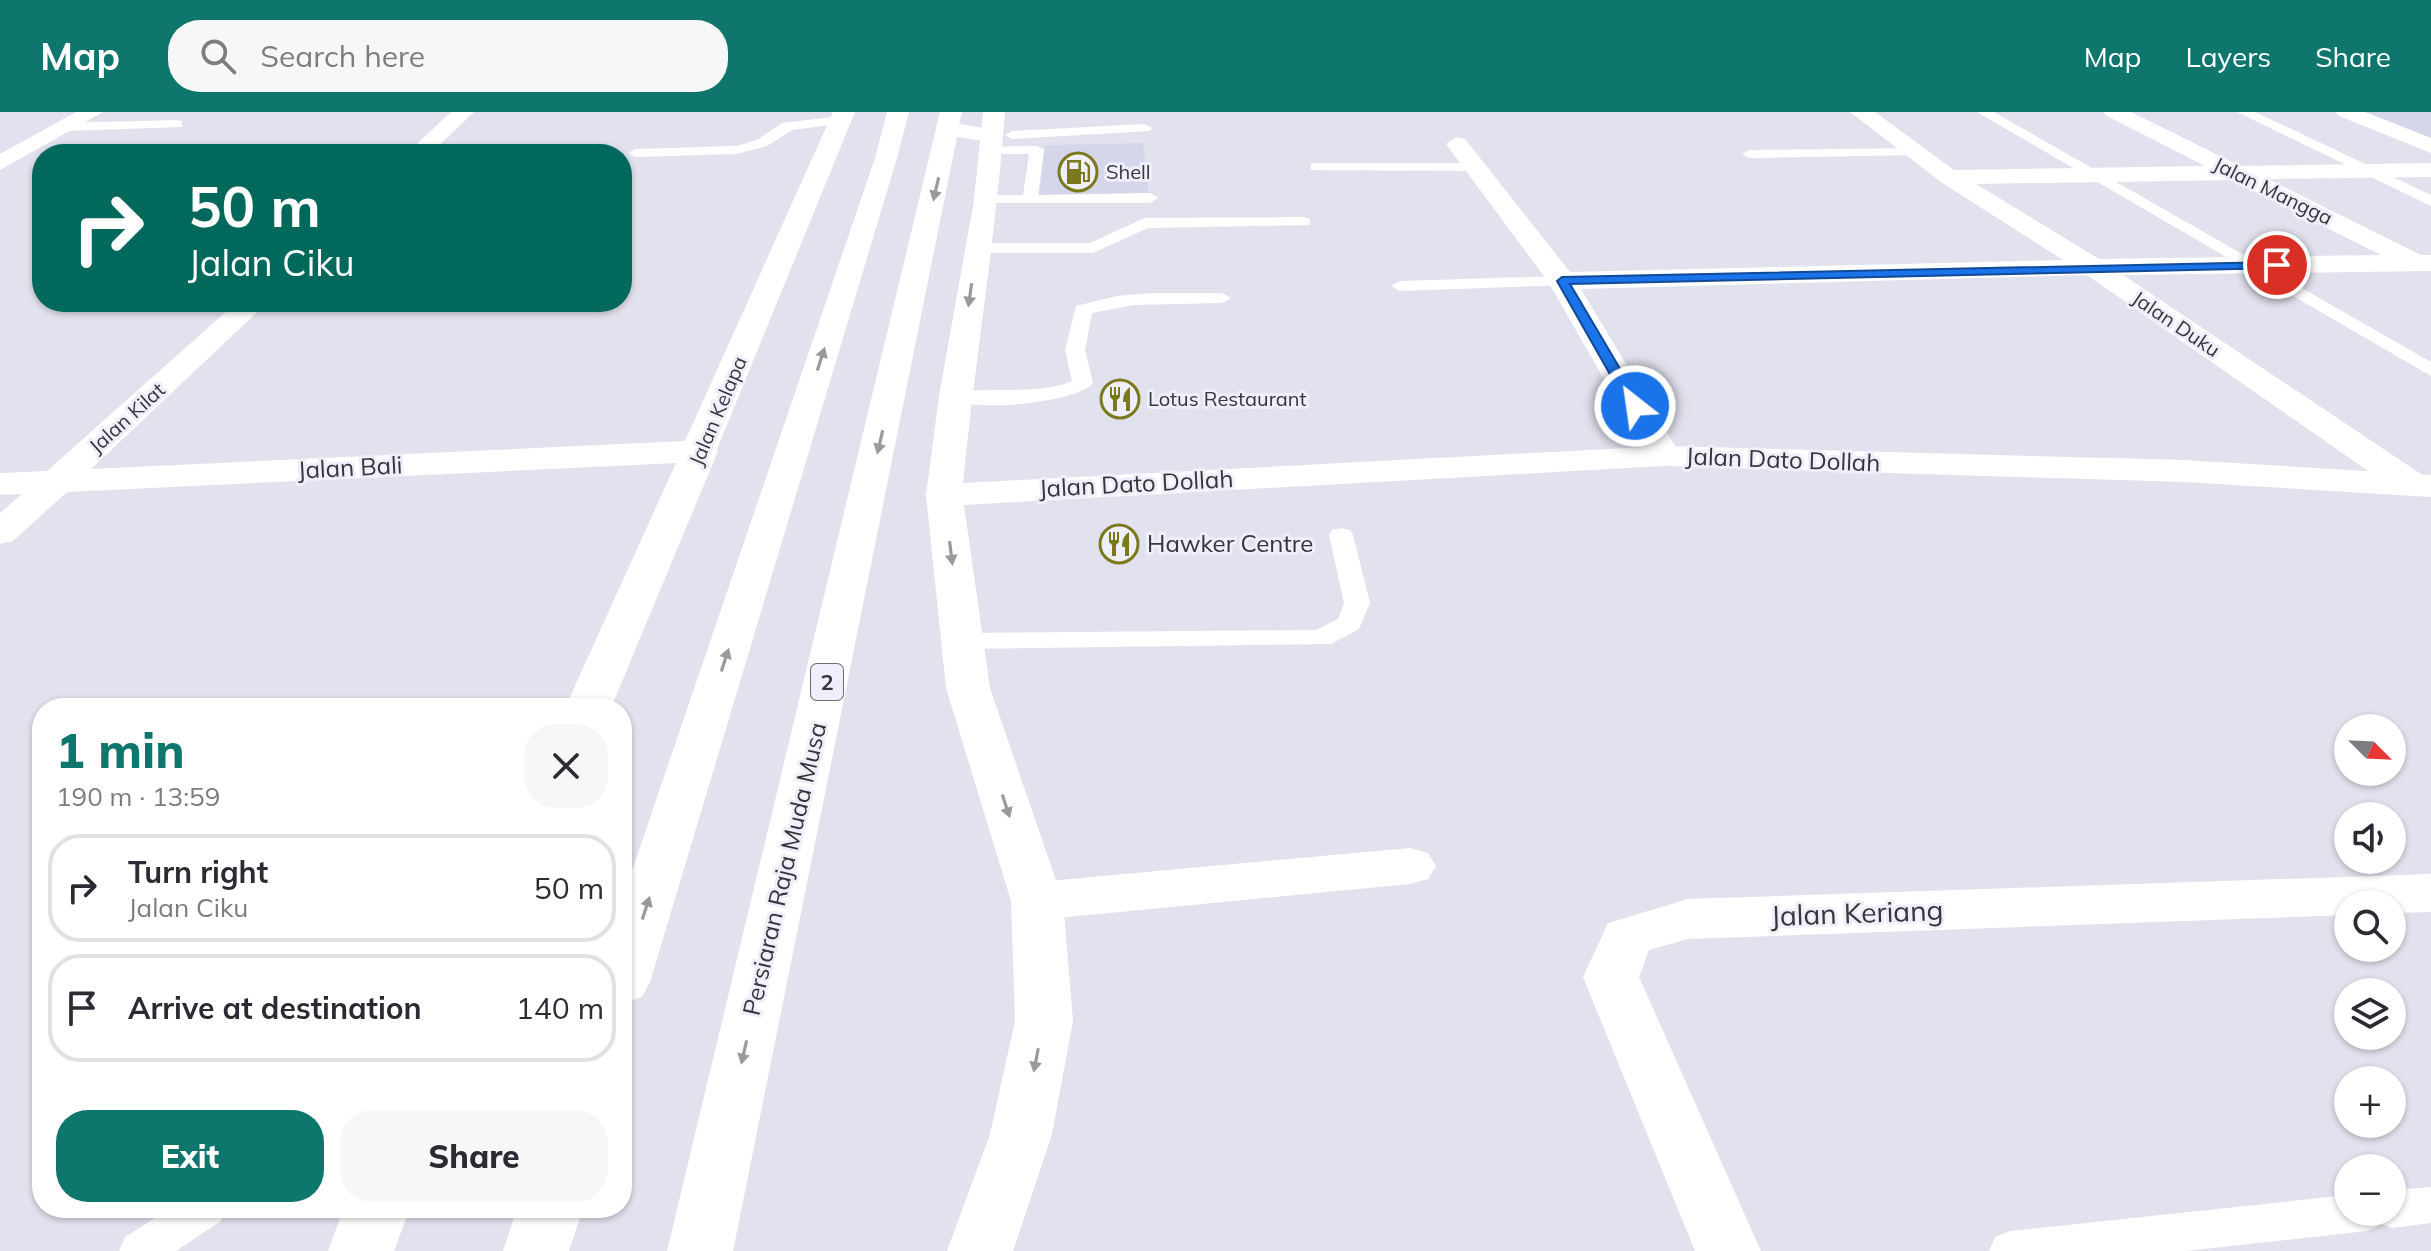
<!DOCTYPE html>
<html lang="en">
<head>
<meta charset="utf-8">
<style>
  :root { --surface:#fff; --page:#f7f7f7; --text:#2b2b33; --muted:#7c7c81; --line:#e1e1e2; --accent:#0f766e }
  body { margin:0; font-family:Mulish,sans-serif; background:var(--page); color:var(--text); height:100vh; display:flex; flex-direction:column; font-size:30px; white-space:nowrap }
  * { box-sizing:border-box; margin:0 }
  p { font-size:26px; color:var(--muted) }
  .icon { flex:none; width:44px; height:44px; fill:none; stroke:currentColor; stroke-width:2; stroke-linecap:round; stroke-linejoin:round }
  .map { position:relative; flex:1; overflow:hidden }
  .drawer { position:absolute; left:32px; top:586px; width:600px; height:520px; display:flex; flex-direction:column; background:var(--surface); border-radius:32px; box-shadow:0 2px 6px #0004 }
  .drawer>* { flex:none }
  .hud { position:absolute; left:32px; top:32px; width:600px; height:168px; border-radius:32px; box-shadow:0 2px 6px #0004; background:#00695c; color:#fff; overflow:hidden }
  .needle { width:52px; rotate:114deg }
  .tools { position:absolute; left:2334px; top:602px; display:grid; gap:16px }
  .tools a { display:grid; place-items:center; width:72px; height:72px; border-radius:50%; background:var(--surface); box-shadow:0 2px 6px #0004; font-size:40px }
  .pin { position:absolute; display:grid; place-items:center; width:68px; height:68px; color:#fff; margin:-34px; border:4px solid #fff; border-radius:50%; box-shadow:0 2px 8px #0007 }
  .me { position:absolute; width:88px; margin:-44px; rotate:330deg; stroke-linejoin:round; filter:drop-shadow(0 0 6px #0008) }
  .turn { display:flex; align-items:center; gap:28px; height:168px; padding:0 24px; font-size:36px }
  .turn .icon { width:104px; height:104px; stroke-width:2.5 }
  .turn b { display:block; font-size:56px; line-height:68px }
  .round { display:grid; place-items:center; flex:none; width:84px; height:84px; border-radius:32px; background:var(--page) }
  .head { display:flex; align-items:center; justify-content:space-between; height:136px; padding:0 24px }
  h1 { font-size:48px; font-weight:800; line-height:60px; color:var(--accent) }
  .button { display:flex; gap:16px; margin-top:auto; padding:16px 24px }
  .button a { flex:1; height:92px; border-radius:32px; background:var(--accent); color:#fff; font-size:32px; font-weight:800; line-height:92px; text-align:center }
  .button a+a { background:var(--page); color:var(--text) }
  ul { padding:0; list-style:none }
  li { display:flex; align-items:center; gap:24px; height:108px; margin:0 16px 12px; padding:0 8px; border:4px solid var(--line); border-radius:32px }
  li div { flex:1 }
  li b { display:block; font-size:30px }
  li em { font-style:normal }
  header { display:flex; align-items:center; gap:48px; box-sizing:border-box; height:112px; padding:0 40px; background:var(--accent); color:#fff }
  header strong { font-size:38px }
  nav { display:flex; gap:44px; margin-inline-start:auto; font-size:28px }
  .search { width:560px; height:72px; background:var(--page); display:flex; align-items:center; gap:20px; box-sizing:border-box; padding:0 28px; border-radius:32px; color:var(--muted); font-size:30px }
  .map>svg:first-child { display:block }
  .built { fill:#d6d6ea }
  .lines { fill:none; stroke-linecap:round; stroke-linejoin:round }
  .lane { fill:#fff; fill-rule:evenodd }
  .street { fill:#fff; fill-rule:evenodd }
  .secondary { fill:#fff; fill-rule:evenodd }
  .highway { fill:#fff; fill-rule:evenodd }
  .oneway { fill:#9a9a9c }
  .route { fill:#1a73e8; stroke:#114b97; stroke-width:2 }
  .labels { text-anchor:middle; stroke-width:6; stroke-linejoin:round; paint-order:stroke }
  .far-poi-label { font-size:20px; fill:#35353a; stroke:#efeffc; text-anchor:start }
  .far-street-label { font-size:20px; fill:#35353a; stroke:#efeffc }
  .shield { fill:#efeffc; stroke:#6d6d74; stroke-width:2 }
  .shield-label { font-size:22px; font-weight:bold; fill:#35353a }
  .street-label { font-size:24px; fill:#35353a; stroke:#efeffc }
  .poi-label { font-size:24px; fill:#35353a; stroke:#efeffc; text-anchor:start }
  .near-street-label { font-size:28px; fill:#35353a; stroke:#efeffc }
</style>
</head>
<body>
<header>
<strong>Map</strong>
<div class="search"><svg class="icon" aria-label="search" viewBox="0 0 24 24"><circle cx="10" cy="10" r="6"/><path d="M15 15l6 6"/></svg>Search here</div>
<nav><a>Map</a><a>Layers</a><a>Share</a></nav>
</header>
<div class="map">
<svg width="2431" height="1139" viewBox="0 0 2431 1139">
  <rect width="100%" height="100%" fill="#e2e2ee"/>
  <g class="built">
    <polygon points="2346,0 2431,0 2431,34"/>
    <polygon points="1143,31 1149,83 1039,86 1045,33"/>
  </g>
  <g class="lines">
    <g class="lane">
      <polygon points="1977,0 1994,0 2431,250 2431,264"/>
      <polygon points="2237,0 2255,0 2431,83 2431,94"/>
      <polygon points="841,4 848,8 846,11 792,18 767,34 737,42 635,45 628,41 635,37 736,34 757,28 782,11"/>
      <polygon points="177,8 182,9 182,15 65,19 58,15 65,11"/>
      <polygon points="1145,12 1152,16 1150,19 1012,27 1005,23 1012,19"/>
      <polygon points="1037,34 1044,38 1038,83 1150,81 1158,86 1150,91 980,91 978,88 986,83 1023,83 1029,42 991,42 984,38 986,35"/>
      <polygon points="1913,36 1918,37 1918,43 1749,46 1742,42 1749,38"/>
      <polygon points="1316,51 1474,51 1481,55 1474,59 1311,58 1311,52"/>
      <polygon points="1304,105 1310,107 1310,113 1148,116 1093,141 976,141 968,136 976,131 1090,131 1145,106"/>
      <polygon points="1562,164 1568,165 1571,169 1568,173 1400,179 1391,174 1400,169"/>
      <path d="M 1152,181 L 1222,181 L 1231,186 L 1222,191 L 1134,193 L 1092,201 L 1085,238 L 1093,271 C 1076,292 960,302 945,284 C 956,272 1040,285 1072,269 L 1065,238 L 1076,194 L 1117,184 Z"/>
      <polygon points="1341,416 1350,418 1353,423 1370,491 1359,517 1331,532 962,537 952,535 949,529 952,523 962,521 1316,518 1338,507 1344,491 1329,423 1332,418"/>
      <polygon points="2431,1075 2431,1111 2392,1116 2382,1112 2367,1119 2185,1139 1989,1139 1995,1125 2010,1119 2348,1083 2348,1100 2392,1100 2392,1078"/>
      <polygon points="171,1096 227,1096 221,1109 176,1139 119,1139 125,1125"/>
    </g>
    <g class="street">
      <polygon points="76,0 103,0 0,58 0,42"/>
      <polygon points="451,0 474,0 430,42 406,42"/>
      <polygon points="833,0 855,0 717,337 718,339 611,596 565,596 676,351 67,380 13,429 0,432 0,401 22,382 0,383 0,361 47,359 237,190 268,190 91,357 685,329"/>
      <path d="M 1850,0 L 1875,0 L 1954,58 L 2205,54 L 2107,4 L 2103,0 L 2131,0 L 2240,54 L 2431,51 L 2431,65 L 2268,67 L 2421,143 L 2431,143 L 2431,159 L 2123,163 L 2424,364 L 2429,372 L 2424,380 L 2411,383 L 2398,380 L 2087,163 L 1581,177 L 1681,344 L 1676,351 L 1664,354 L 1652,351 L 1549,171 L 1446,32 L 1457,25 L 1465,27 L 1570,160 L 2063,148 L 1941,70 ZM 2232,68 L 2381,143 L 2099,147 L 1976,72 Z"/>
      <polygon points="2335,0 2365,0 2431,26 2431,41 2339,4"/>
      <polygon points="1410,736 1428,741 1436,754 1428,767 1410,772 1037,808 1018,803 1011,789 1018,775 1037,770"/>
      <polygon points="2431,762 2431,800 2392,801 2392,792 2348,792 2348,803 1688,827 1649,838 1639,865 1761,1139 1695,1139 1583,865 1608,811 1688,787"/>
      <polygon points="344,1096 410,1096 394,1139 328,1139"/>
    </g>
    <path class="secondary" d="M 983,0 L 1005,0 C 996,124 975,247 963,371 L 1664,334 L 2184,348 L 2431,363 L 2431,385 L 2184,370 L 1664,354 L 964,393 L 990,576 L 1063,789 L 1073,909 L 1052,1022 L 1013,1139 L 947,1139 L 990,1022 L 1015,909 L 1011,789 L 946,576 L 926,383 L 939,284 L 974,88 Z"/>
    <g class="highway">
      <polygon points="887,0 909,0 897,46 650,870 642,885 622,892 622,788 875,46"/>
      <polygon points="940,0 962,0 959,12 999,18 1002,23 991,30 957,25 733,1139 667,1139"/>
      <polygon points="517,1096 583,1096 569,1139 503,1139"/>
    </g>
  </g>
  <defs><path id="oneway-solid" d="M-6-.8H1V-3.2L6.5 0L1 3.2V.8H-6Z" transform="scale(2)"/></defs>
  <g class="oneway">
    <use href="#oneway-solid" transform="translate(936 77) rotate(103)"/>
    <use href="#oneway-solid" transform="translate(970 183) rotate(98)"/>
    <use href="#oneway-solid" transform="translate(821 247) rotate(-72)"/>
    <use href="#oneway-solid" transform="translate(880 330) rotate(103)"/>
    <use href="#oneway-solid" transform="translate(951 441) rotate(83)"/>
    <use href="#oneway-solid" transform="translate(725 548) rotate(-72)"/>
    <use href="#oneway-solid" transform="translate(1006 694) rotate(72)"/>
    <use href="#oneway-solid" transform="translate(646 796) rotate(-72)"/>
    <use href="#oneway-solid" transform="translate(744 940) rotate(103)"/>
    <use href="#oneway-solid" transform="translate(1036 948) rotate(101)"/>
  </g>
  <polygon class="route" points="2277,150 2281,151 2281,156 1570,172 1642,294 1635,298 1628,294 1557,169 1562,165"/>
  <defs>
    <symbol id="fuel-ring" viewBox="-11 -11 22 22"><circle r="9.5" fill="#efeffc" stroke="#7c781d" stroke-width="1.5"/><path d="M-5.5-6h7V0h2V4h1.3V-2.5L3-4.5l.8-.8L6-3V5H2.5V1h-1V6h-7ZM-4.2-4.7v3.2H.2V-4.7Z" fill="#7c781d"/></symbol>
    <symbol id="restaurant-ring" viewBox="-11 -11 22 22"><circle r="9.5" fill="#efeffc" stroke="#7c781d" stroke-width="1.5"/><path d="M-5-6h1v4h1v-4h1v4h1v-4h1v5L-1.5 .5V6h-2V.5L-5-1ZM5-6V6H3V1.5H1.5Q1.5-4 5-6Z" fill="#7c781d"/></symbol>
  </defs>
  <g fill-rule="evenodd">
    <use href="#fuel-ring" x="1056" y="38" width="44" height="44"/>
    <use href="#restaurant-ring" x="1098" y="265" width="44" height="44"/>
    <use href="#restaurant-ring" x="1097" y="410" width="44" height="44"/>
  </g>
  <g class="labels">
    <g class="far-poi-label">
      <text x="1106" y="67">Shell</text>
      <text x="1148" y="294">Lotus Restaurant</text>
    </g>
    <g class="far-street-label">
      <text transform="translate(2273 79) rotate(26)" y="7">Jalan Mangga</text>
      <text transform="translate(2176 212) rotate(34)" y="7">Jalan Duku</text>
      <text transform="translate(718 299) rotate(-67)" y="7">Jalan Kelapa</text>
      <text transform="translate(127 306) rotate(-42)" y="7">Jalan Kilat</text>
    </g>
    <rect class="shield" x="811" y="552" width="32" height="36" rx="6"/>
    <g class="shield-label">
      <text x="827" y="578">2</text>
    </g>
    <g class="street-label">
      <text transform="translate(1783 348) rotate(2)" y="8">Jalan Dato Dollah</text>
      <text transform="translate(350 356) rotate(-3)" y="8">Jalan Bali</text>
      <text transform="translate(1136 372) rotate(-3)" y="8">Jalan Dato Dollah</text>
      <text transform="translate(785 757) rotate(-77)" y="8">Persiaran Raja Muda Musa</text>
    </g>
    <g class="poi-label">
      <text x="1147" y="440">Hawker Centre</text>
    </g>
    <g class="near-street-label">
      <text transform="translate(1857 801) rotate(-2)" y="10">Jalan Keriang</text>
    </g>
  </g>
</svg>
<div class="tools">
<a><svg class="needle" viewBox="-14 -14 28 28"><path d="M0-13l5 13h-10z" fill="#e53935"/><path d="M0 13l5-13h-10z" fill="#7c7c81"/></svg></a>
<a><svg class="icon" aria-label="sound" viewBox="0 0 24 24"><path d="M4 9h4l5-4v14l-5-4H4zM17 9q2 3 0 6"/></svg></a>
<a><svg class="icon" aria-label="search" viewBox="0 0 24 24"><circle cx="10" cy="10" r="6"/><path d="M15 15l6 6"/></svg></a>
<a><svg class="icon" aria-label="layers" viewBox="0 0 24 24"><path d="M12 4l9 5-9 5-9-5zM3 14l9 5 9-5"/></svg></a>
<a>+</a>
<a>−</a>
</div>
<div class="pin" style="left:2277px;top:153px;background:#d93025"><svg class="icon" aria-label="arrive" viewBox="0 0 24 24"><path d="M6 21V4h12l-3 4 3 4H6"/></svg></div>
<svg class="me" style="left:1635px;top:294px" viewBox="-20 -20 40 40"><circle r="17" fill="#1a73e8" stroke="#fff" stroke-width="3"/><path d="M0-11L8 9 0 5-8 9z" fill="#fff"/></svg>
<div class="hud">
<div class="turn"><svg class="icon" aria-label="right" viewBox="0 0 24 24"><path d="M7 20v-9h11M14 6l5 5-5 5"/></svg><div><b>50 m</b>Jalan Ciku</div></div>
</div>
<section class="drawer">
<div class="head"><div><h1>1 min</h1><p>190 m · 13:59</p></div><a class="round"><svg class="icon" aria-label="close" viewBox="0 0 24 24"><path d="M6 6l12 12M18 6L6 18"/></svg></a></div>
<ul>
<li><svg class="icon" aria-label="right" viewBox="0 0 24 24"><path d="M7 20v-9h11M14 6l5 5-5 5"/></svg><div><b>Turn right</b><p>Jalan Ciku</p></div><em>50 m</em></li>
<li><svg class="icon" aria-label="arrive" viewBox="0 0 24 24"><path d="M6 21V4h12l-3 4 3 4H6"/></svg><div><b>Arrive at destination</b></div><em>140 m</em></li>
</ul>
<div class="button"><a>Exit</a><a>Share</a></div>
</section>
</div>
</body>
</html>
